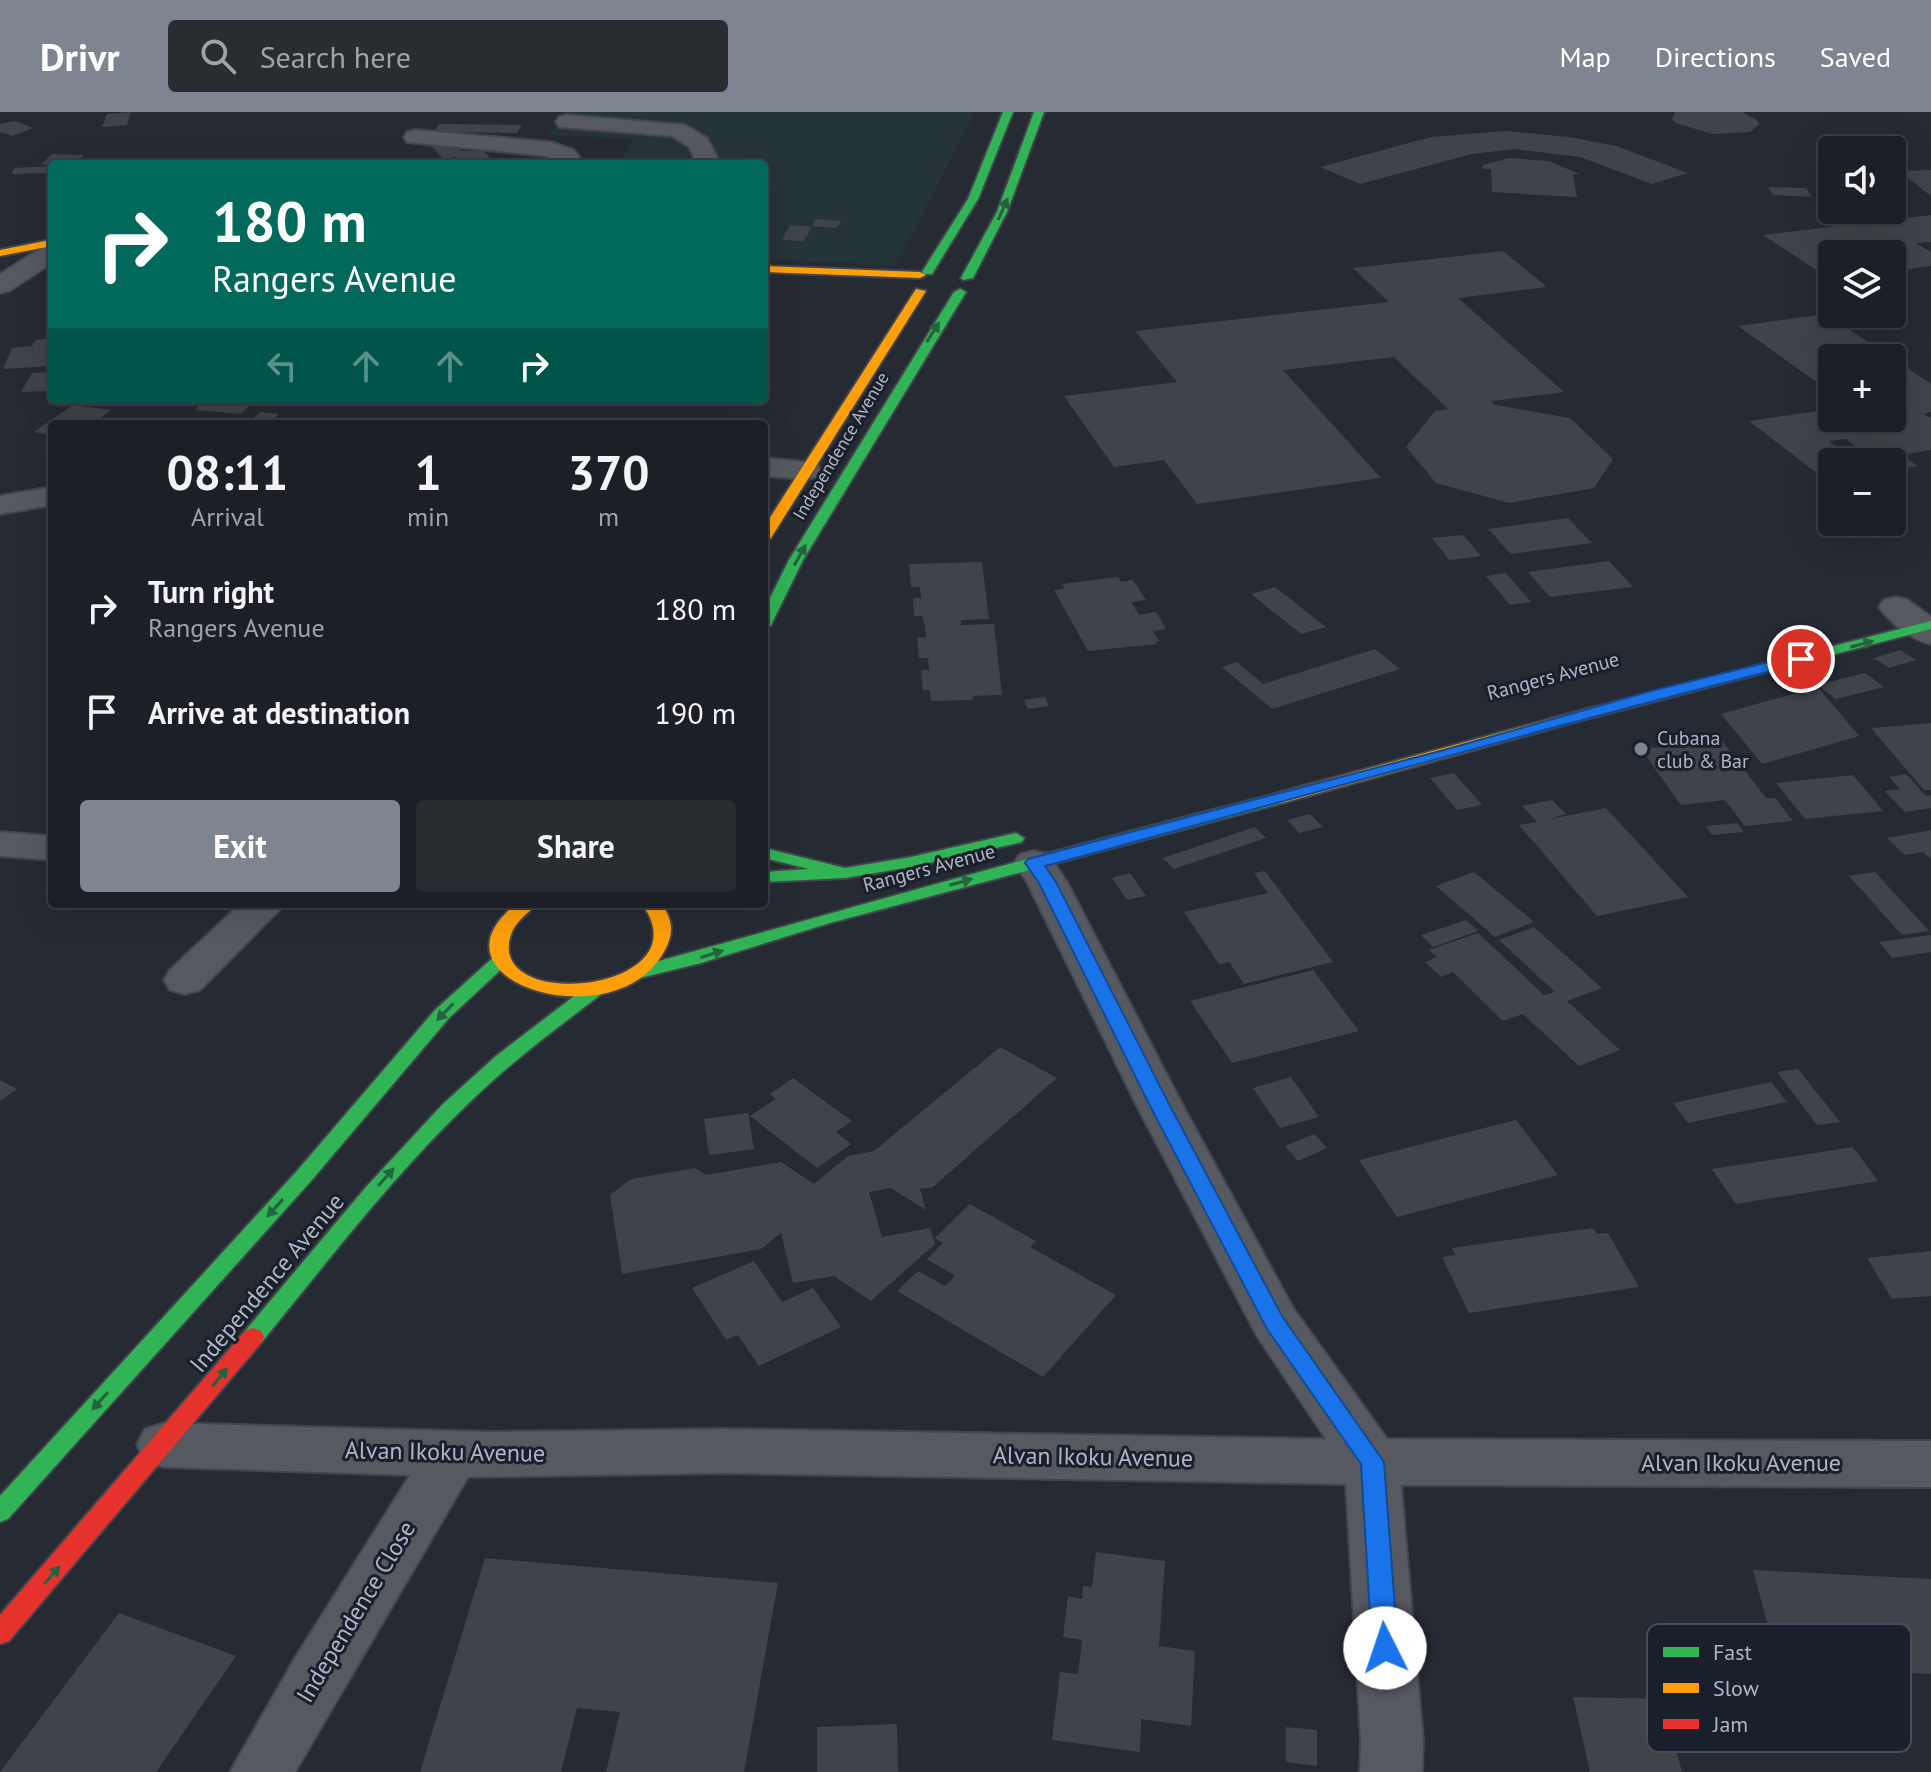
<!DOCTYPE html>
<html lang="en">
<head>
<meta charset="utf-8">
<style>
  :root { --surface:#1c2026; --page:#292d32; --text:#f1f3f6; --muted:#a0a3a7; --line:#3a3e43; --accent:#7f8590 }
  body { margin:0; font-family:"PT Sans",sans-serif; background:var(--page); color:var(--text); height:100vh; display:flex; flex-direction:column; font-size:30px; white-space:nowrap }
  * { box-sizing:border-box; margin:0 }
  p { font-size:26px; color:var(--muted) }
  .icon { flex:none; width:44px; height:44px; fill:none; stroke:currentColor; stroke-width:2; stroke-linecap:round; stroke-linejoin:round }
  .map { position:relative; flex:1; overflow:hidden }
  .side { position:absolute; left:48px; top:308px; width:720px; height:488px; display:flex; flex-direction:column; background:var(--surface); border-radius:8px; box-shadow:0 8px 32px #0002,0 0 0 2px var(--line) }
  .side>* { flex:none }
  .banner { position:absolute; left:48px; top:48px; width:720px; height:244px; border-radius:8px; box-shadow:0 8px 32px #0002,0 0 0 2px var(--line); background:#00695c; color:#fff; overflow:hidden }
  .tools { position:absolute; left:1818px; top:24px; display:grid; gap:16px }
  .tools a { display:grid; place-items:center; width:88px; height:88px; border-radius:8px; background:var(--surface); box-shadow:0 8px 32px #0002,0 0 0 2px var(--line); font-size:40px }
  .pin { position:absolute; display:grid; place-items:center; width:68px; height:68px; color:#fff; margin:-34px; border:4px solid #fff; border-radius:50%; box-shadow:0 2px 8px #0007 }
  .me { position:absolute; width:88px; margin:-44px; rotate:356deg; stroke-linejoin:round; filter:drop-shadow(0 0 6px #0008) }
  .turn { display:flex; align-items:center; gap:28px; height:168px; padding:0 32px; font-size:36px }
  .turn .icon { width:104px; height:104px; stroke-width:2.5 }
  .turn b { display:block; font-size:56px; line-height:68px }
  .lanes { display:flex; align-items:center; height:76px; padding:0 32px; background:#0003; justify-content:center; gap:40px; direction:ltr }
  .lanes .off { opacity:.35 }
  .eta { display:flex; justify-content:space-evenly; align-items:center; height:136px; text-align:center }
  .eta b { font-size:48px; font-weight:800; line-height:56px }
  .cta { display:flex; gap:16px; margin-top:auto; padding:16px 32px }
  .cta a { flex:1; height:92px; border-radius:8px; background:var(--accent); color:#fff; font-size:32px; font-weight:800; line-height:92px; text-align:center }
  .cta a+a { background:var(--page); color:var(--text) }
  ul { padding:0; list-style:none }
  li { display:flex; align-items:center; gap:24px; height:104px; padding:0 32px }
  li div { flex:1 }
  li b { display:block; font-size:30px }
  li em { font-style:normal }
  header { display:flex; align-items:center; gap:48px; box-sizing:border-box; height:112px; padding:0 40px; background:var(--accent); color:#fff }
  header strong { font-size:38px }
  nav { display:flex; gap:44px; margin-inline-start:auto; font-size:28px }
  .search { width:560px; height:72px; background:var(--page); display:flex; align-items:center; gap:20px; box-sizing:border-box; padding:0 28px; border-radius:8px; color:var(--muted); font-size:30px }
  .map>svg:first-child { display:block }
  .green { fill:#253437 }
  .building { fill:#40444a; fill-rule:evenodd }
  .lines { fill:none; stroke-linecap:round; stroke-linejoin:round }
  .street-casing { stroke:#42454b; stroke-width:4 }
  .fast-casing { stroke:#42454b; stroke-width:4 }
  .slow-casing { stroke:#42454b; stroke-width:4 }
  .jam-casing { stroke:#42454b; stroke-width:4 }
  .street { fill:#565960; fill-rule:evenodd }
  .fast { fill:#30b455; fill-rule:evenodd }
  .slow { fill:#ff9f0a; fill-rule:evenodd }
  .jam { fill:#e5322d; fill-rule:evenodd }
  .oneway { fill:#24633e }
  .route { fill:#1a73e8; stroke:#114b97; stroke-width:2 }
  .poi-dot { fill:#7f8590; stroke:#1a202b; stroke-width:3 }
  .labels { text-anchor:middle; stroke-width:6; stroke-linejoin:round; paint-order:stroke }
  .far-street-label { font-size:18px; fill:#afb6c3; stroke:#1a202b }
  .street-label { font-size:20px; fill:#afb6c3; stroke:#1a202b }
  .poi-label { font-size:20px; fill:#afb6c3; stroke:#1a202b; text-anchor:start }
  .near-street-label { font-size:24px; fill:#afb6c3; stroke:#1a202b }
  .key { fill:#1a202b; stroke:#474d59; stroke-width:2 }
  .key-label { font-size:22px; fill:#afb6c3 }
</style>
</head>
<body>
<header>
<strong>Drivr</strong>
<div class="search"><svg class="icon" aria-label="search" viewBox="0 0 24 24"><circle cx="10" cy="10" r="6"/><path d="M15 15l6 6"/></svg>Search here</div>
<nav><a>Map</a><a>Directions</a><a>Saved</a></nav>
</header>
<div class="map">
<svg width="1931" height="1660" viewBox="0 0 1931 1660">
  <rect width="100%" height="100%" fill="#262a32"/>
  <polygon class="green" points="567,0 975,0 896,154 764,147 764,52 618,52 633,26 548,23"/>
  <g class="building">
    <polygon points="131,0 127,13 102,15 107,2"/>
    <polygon points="1675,0 1742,0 1757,8 1759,12 1750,20 1712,22 1676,11 1672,7"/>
    <polygon points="15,9 33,16 13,24 0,20 0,12"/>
    <polygon points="439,12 522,13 517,21 434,20"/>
    <polygon points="1505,19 1569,25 1616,34 1688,61 1652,72 1580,45 1514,37 1472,42 1360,72 1320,55 1431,25"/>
    <polygon points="451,28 461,39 484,39 496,52 462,52 455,45 443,47 430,32"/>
    <polygon points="52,42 84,43 75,52 41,53"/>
    <polygon points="1509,46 1548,49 1580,62 1573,62 1577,85 1492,80 1491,57 1483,57 1483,53"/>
    <polygon points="52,54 50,61 11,62 15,56"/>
    <polygon points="1931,58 1931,84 1899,59"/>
    <polygon points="1768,75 1806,76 1812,85 1773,83"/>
    <polygon points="1931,103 1931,130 1916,131 1931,140 1931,154 1892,159 1892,142 1832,142 1830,167 1763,123"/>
    <polygon points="816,107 841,109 837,116 812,114"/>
    <polygon points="790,113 812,115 804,129 782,128"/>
    <polygon points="1503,139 1547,175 1458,186 1564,280 1491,289 1495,293 1570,306 1613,347 1594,376 1509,391 1436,371 1406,335 1435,299 1448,297 1394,245 1283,258 1381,366 1197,392 1164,348 1114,355 1064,284 1177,270 1135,219 1389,190 1353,156"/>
    <polygon points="1826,202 1892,246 1851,246 1841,239 1831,241 1839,246 1832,246 1832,281 1738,214"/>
    <polygon points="51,226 49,233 52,233 52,254 3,257 12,236 32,234 35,228"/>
    <path d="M 1892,246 L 1931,272 L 1931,300 L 1923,302 L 1931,306 L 1931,338 L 1901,343 L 1918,354 L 1892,358 L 1892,350 L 1832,350 L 1832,368 L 1827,369 L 1749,309 L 1832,297 L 1832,306 L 1892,306 ZM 1846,327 L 1856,335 L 1840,338 L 1829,329 Z"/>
    <polygon points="52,260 52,271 48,279 21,280 32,261"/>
    <polygon points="238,288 255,288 241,302 195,298 204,289 235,291"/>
    <polygon points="73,293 111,298 99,307 108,309 103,312 52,312 52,323 34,320"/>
    <polygon points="260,300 279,302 268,312 248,312"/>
    <polygon points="1568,406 1592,431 1511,442 1488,417"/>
    <polygon points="1463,423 1481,444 1449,448 1432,426"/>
    <polygon points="1609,449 1633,475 1550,485 1528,460"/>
    <polygon points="982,450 989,507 961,508 961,513 994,512 1002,583 973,584 973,588 931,589 930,578 923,578 921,558 929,558 928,546 919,546 917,526 926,525 925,514 922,504 914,504 913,486 921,486 920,475 911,475 909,452"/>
    <polygon points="1506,461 1531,490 1510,493 1486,464"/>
    <polygon points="1118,465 1121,470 1133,468 1146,488 1131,490 1139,503 1156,500 1166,517 1153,519 1159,529 1155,530 1157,532 1088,539 1054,478 1065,477 1062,472"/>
    <polygon points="1275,475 1326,515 1301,522 1251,482"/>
    <polygon points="1375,537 1400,557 1272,597 1222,555 1237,550 1263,572"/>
    <polygon points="1900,538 1916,548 1889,556 1874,546"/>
    <polygon points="1865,561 1884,575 1836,587 1817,573"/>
    <polygon points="1818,575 1859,624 1762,652 1721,602"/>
    <polygon points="1045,585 1049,594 1028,597 1024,588"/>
    <polygon points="1931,611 1931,678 1924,678 1871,616"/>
    <polygon points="1722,629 1766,686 1775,686 1793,709 1745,714 1725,688 1681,693 1641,637"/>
    <polygon points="1454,661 1482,693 1457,698 1430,666"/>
    <polygon points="1906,662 1926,684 1931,683 1931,696 1905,700 1885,679 1900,677 1889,665"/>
    <polygon points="1853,663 1883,699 1805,707 1776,671"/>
    <polygon points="1552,688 1566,702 1550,707 1606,696 1688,785 1597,804 1519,713 1537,710 1522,694"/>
    <polygon points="1310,702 1323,715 1299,721 1287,708"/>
    <polygon points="1737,711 1744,720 1712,723 1706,714"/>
    <polygon points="1255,715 1266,726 1174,757 1163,746"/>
    <polygon points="1931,718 1931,747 1923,740 1905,743 1887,726"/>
    <polygon points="1265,759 1333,850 1244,872 1229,850 1219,852 1184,800 1268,781 1254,761"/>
    <polygon points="1474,760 1534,810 1495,825 1436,774"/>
    <polygon points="1875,760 1929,819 1902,823 1849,764"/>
    <polygon points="1130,761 1146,784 1127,788 1112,766"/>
    <polygon points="1466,808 1478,819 1433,835 1421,823"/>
    <polygon points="1534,815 1602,876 1567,889 1620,938 1579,954 1523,902 1503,909 1453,860 1441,865 1425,850 1437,845 1429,838 1478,821 1544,883 1555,880 1499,828"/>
    <polygon points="1931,823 1931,840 1892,846 1879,830"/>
    <polygon points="1313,858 1359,919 1232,951 1190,889"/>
    <polygon points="1000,935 1057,966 933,1075 920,1077 926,1098 891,1076 869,1080 882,1125 930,1116 935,1132 871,1189 834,1164 793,1171 781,1121 761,1137 622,1162 610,1083 631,1067 695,1056 706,1063 781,1050 814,1072 848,1044 874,1039"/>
    <polygon points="1798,957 1840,1010 1817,1013 1777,960"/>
    <polygon points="1291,965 1319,1005 1280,1016 1253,976"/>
    <polygon points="793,966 852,1009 836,1020 851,1032 817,1056 750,1004 776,987 770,982"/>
    <polygon points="0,968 17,977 0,989"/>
    <polygon points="1771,970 1787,990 1688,1011 1673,991"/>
    <polygon points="748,1001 754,1037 709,1043 704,1007"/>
    <polygon points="1516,1008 1558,1063 1397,1105 1359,1048"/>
    <polygon points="1314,1022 1327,1036 1298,1049 1285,1034"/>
    <polygon points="1853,1035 1878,1069 1736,1092 1712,1057"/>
    <polygon points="970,1092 1036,1129 1030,1135 1116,1183 1043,1265 897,1179 918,1159 945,1174 955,1164 927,1147 943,1131 935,1126"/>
    <polygon points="1593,1116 1597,1122 1608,1121 1639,1175 1469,1201 1442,1145 1456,1143 1452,1136"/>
    <polygon points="1931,1139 1931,1184 1892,1187 1867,1146"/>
    <polygon points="754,1149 782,1190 813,1176 841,1215 759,1254 738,1223 726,1228 692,1176"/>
    <polygon points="1096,1440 1165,1449 1159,1534 1195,1539 1191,1614 1141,1607 1140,1640 1052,1628 1060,1560 1078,1562 1082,1528 1063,1525 1068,1484 1082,1487 1083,1474 1092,1475"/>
    <polygon points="485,1446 778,1471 744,1660 606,1660 620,1600 577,1596 561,1660 420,1660"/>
    <polygon points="1753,1458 1931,1467 1931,1562 1779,1554"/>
    <polygon points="119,1501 236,1544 156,1660 0,1660"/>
    <polygon points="1573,1585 1663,1587 1682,1660 1590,1660"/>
    <polygon points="897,1612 898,1660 817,1660 817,1615"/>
    <polygon points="1286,1615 1317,1618 1317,1654 1286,1650"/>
  </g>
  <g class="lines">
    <defs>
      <g id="street">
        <polygon points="567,3 685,13 707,26 721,52 697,52 689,35 672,24 559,15 556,10 559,5"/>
        <polygon points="415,18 550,30 574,38 585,52 561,52 546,44 407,30 404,25 407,20"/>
        <polygon points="52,132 52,151 9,179 0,181 0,162 43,135"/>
        <polygon points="764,346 817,351 821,358 817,365 806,367 764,364"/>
        <polygon points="52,375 52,393 0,402 0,384"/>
        <path d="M 1896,485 L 1908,488 L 1931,505 L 1931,532 C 1912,528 1890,511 1879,495 L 1884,488 Z"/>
        <polygon points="0,720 52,724 52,748 0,744"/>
        <polygon points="1034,739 1048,742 1067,770 1182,992 1293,1196 1387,1327 1931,1329 1931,1375 1401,1373 1423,1629 1422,1660 1360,1660 1361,1629 1346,1372 725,1361 468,1365 295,1660 230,1660 295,1546 410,1363 164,1355 145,1349 137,1333 145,1317 164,1311 493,1320 725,1317 1326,1327 1257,1224 1136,992 1027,770 1014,751 1020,742"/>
        <polygon points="240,792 285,792 200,878 185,882 170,878 164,868 170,858"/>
      </g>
      <g id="fast">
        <polygon points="1003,0 1013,0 978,87 932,162 924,162 922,160 968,87"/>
        <polygon points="1034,0 1044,0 1007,100 973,166 963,168 961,166 997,100"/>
        <polygon points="960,177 966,180 803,448 771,513 764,517 764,498 789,448 954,180"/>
        <polygon points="1931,509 1931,517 1594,605 1586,600 1588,597"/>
        <path d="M 1280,681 L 1288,686 L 1286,690 L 830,811 L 701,851 L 636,867 L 627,861 L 630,857 C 846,798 1062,735 1280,681 Z"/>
        <polygon points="1016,721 1024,726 1022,730 911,755 845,766 764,770 764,760 809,757 764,746 764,736 845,756 911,745"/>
        <polygon points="502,841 508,843 511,847 508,851 449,906 311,1069 8,1407 0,1410 0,1384 297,1059 435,898 496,843"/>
        <path d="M 597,870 L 604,872 L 606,876 L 604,880 C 559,915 513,948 472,988 C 394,1062 329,1148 261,1231 L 253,1234 L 245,1231 L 242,1225 L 245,1219 L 366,1075 L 443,992 L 496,944 L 590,872 Z"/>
      </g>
      <g id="slow">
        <polygon points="50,128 52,134 0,144 0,138"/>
        <polygon points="764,154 920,160 926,163 920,166 764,160"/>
        <polygon points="916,177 926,179 771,426 764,430 764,415"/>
        <polygon points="1594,595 1600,597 1602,600 1600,603 1286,690 1280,691 1272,686 1274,682"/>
        <path d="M 516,792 L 536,792 C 528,802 517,808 512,820 C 479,903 707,881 642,792 L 662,793 C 673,808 674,821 665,838 C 618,930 418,870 516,792 Z"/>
      </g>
      <polygon id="jam" points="253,1216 261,1219 264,1225 261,1231 9,1529 0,1532 0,1503 245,1219"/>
    </defs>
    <use href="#street" class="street-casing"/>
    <use href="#fast" class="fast-casing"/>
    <use href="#slow" class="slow-casing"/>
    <use href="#jam" class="jam-casing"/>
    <use href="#street" class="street"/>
    <use href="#fast" class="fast"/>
    <use href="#slow" class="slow"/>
    <use href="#jam" class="jam"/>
  </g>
  <defs><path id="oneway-solid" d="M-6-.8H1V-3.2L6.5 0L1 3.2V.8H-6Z" transform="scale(2)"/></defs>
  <g class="oneway">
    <use href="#oneway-solid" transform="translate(1003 97) rotate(-66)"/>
    <use href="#oneway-solid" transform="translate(933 220) rotate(-58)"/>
    <use href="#oneway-solid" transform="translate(800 443) rotate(-61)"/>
    <use href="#oneway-solid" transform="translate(1862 532) rotate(-15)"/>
    <use href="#oneway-solid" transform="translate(961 770) rotate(-16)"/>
    <use href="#oneway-solid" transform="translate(712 842) rotate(-18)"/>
    <use href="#oneway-solid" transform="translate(445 900) rotate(134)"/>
    <use href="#oneway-solid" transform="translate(386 1065) rotate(-49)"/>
    <use href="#oneway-solid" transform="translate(275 1096) rotate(132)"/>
    <use href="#oneway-solid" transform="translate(220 1265) rotate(-50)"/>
    <use href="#oneway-solid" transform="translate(100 1289) rotate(132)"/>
    <use href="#oneway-solid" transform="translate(52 1463) rotate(-49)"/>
  </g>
  <path class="route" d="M 1801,542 L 1809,547 L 1807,550 C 1552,613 1299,686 1045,754 L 1056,770 L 1169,992 L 1282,1204 L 1384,1350 L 1398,1536 L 1394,1544 L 1385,1547 L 1376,1544 L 1372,1536 L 1361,1352 L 1267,1217 L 1149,992 L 1039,771 L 1025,751 L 1028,747 L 1444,638 L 1655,578 Z"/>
  <circle class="poi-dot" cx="1641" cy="637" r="8"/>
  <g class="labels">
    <g class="far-street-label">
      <text transform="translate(841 334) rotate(-59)" y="6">Independence Avenue</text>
    </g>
    <g class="street-label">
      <text transform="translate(1553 564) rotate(-15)" y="7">Rangers Avenue</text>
      <text transform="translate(929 756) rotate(-15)" y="7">Rangers Avenue</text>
    </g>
    <g class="poi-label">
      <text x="1657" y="633">Cubana<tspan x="1657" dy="23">club &amp; Bar</tspan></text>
    </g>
    <g class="near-street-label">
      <text transform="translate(267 1171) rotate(-50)" y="8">Independence Avenue</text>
      <text transform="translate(445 1340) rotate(1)" y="8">Alvan Ikoku Avenue</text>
      <text transform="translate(1093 1345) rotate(1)" y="8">Alvan Ikoku Avenue</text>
      <text x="1741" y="1359">Alvan Ikoku Avenue</text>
      <text transform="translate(356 1500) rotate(-59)" y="8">Independence Close</text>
    </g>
  </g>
  <rect x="1647" y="1512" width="264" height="128" rx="12" class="key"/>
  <rect x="1663" y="1535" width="36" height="10" fill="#30b455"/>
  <rect x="1663" y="1571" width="36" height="10" fill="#ff9f0a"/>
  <rect x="1663" y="1607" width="36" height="10" fill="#e5322d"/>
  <g class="key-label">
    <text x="1713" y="1548">Fast</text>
    <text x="1713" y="1584">Slow</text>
    <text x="1713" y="1620">Jam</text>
  </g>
</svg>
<div class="tools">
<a><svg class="icon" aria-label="sound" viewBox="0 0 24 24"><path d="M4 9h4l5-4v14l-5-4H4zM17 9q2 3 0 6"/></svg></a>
<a><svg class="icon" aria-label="layers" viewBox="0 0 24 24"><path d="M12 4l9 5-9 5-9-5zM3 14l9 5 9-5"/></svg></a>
<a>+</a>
<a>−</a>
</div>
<div class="pin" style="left:1801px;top:547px;background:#d93025"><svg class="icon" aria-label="arrive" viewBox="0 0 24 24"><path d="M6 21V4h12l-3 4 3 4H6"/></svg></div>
<svg class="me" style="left:1385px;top:1536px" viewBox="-20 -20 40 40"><circle r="19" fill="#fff"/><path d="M0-13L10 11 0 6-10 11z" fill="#1a73e8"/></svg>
<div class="banner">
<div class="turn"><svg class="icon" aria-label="right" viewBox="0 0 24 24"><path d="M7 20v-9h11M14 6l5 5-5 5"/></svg><div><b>180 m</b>Rangers Avenue</div></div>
<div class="lanes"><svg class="icon off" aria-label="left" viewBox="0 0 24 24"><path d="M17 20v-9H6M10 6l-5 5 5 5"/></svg><svg class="icon off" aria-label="ahead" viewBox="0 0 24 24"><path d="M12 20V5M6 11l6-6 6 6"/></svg><svg class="icon off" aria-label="ahead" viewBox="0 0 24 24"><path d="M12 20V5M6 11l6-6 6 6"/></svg><svg class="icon" aria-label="right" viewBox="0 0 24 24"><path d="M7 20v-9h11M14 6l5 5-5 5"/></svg></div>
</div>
<section class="side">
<div class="eta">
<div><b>08:11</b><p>Arrival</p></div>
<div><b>1</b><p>min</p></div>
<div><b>370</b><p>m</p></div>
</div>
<ul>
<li><svg class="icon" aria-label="right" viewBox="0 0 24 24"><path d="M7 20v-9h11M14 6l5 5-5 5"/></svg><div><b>Turn right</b><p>Rangers Avenue</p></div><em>180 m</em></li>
<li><svg class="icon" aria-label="arrive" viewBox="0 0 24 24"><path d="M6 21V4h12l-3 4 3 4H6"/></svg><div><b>Arrive at destination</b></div><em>190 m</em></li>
</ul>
<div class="cta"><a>Exit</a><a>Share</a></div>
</section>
</div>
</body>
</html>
